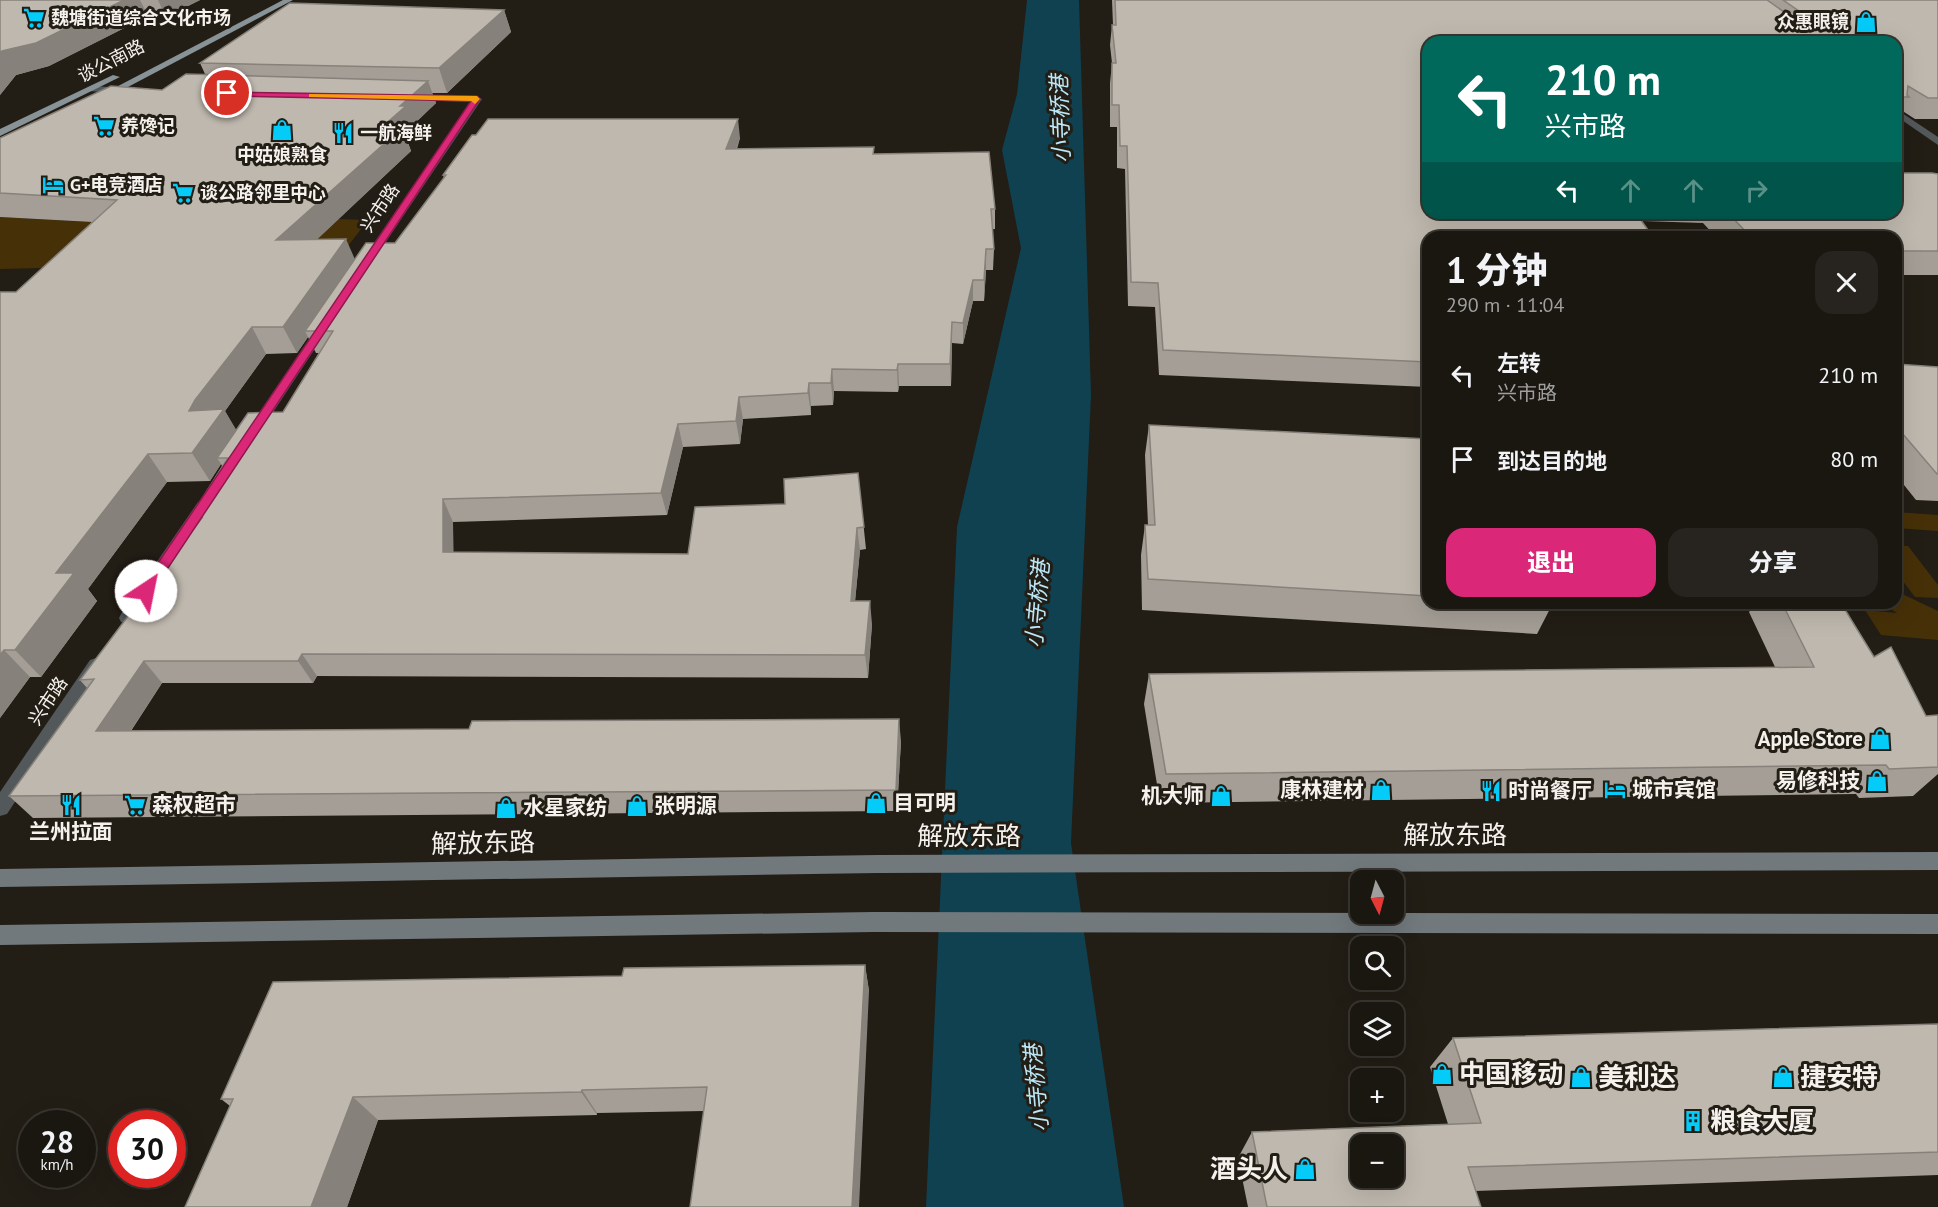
<!DOCTYPE html>
<html lang="zh">
<head>
<meta charset="utf-8">
<style>
  :root { --surface:#1a1610; --page:#27231e; --text:#f1f3f6; --muted:#9f9f9f; --line:#383530; --accent:#db2777 }
  body { margin:0; font-family:"PT Sans","Noto Sans SC",sans-serif; background:var(--page); color:var(--text); height:100vh; display:flex; flex-direction:column; font-size:22px; white-space:nowrap }
  * { box-sizing:border-box; margin:0 }
  p { font-size:20px; color:var(--muted) }
  .icon { flex:none; width:33px; height:33px; fill:none; stroke:currentColor; stroke-width:2; stroke-linecap:round; stroke-linejoin:round }
  .map { position:relative; flex:1; overflow:hidden }
  .details { position:absolute; left:1422px; top:231px; width:480px; height:378px; display:flex; flex-direction:column; background:var(--surface); border-radius:18px; box-shadow:0 6px 24px #0002,0 0 0 2px var(--line) }
  .details>* { flex:none }
  .banner { position:absolute; left:1422px; top:36px; width:480px; height:183px; border-radius:18px; box-shadow:0 6px 24px #0002,0 0 0 2px var(--line); background:#00695c; color:#fff; overflow:hidden }
  .needle { width:39px; rotate:174deg }
  .buttons { position:absolute; left:1350px; top:870px; display:grid; gap:12px }
  .buttons a { display:grid; place-items:center; width:54px; height:54px; border-radius:12px; background:var(--surface); box-shadow:0 6px 24px #0002,0 0 0 2px var(--line); font-size:30px }
  .speed { position:absolute; left:18px; top:1110px; display:flex; gap:12px; font-size:30px; font-weight:700; text-align:center }
  .speed>* { display:grid; place-content:center; width:78px; height:78px; border-radius:50%; background:var(--surface); box-shadow:0 6px 24px #0002,0 0 0 2px var(--line); line-height:1 }
  .speed small { font-size:15px; font-weight:400 }
  .speed .limit { border:9px solid #d22; background:#fff; color:#111 }
  .pin { position:absolute; display:grid; place-items:center; width:51px; height:51px; color:#fff; margin:-26px; border:3px solid #fff; border-radius:50%; box-shadow:0 2px 6px #0007 }
  .me { position:absolute; width:66px; margin:-33px; rotate:34deg; stroke-linejoin:round; filter:drop-shadow(0 0 4px #0008) }
  .turn { display:flex; align-items:center; gap:21px; height:126px; padding:0 24px; font-size:27px }
  .turn .icon { width:78px; height:78px; stroke-width:2.5 }
  .turn b { display:block; font-size:42px; line-height:51px }
  .lanes { display:flex; align-items:center; height:57px; padding:0 24px; background:#0003; justify-content:center; gap:30px; direction:ltr }
  .lanes .off { opacity:.35 }
  .round { display:grid; place-items:center; flex:none; width:63px; height:63px; border-radius:18px; background:var(--page) }
  .head { display:flex; align-items:center; justify-content:space-between; height:102px; padding:0 24px }
  h1 { font-size:36px; font-weight:800; line-height:45px }
  .action { display:flex; gap:12px; margin-top:auto; padding:12px 24px }
  .action a { flex:1; height:69px; border-radius:18px; background:var(--accent); color:#fff; font-size:24px; font-weight:800; line-height:69px; text-align:center }
  .action a+a { background:var(--page); color:var(--text) }
  ul { padding:0; list-style:none }
  li { display:flex; align-items:center; gap:18px; height:84px; padding:0 24px }
  li div { flex:1 }
  li b { display:block; font-size:22px }
  li em { font-style:normal }
  .map>svg:first-child { display:block }
  .green { fill:#463008 }
  .water { fill:#104150 }
  .lines { fill:none; stroke-linecap:round; stroke-linejoin:round }
  .minor { fill:#53585a; fill-rule:evenodd }
  .tertiary { fill:#53585a; fill-rule:evenodd }
  .secondary { fill:#71797c; fill-rule:evenodd }
  .primary { fill:#889397; fill-rule:evenodd }
  .wall { fill:#a49e96; fill-rule:evenodd }
  .shaded-wall { fill:#86817a }
  .building { fill:#bfb8ae; stroke:#86817a; stroke-width:1.5; fill-rule:evenodd }
  .route { fill:#db2777; stroke:#8e194d; stroke-width:1.5 }
  .slow { fill:#f59e0b }
  .labels { text-anchor:middle; stroke-width:6; stroke-linejoin:round; paint-order:stroke }
  .far-poi-label { font-size:18px; font-weight:bold; fill:#f5f1ec; stroke:#221d15; text-anchor:start }
  .far-street-label { font-size:18px; fill:#f5f1ec; stroke:#221d15 }
  .poi-label { font-size:21px; font-weight:bold; fill:#f5f1ec; stroke:#221d15; text-anchor:start }
  .water-label { font-size:22px; font-style:italic; fill:#bce7f7; stroke:#221d15 }
  .near-street-label { font-size:26px; fill:#f5f1ec; stroke:#221d15 }
  .near-poi-label { font-size:26px; font-weight:bold; fill:#f5f1ec; stroke:#221d15; text-anchor:start }
</style>
</head>
<body>
<div class="map">
<svg width="1938" height="1207" viewBox="0 0 1938 1207">
  <rect width="100%" height="100%" fill="#221d15"/>
  <g class="green">
    <polygon points="0,217 231,230 307,218 368,220 338,259 299,262 0,269"/>
    <polygon points="1896,512 1938,515 1938,531 1896,528"/>
    <polygon points="1896,546 1908,546 1938,585 1938,598 1915,597 1896,572"/>
    <polygon points="1896,591 1938,611 1938,640 1881,635 1865,610 1897,613 1882,603 1896,603"/>
  </g>
  <polygon class="water" points="1027,0 1079,0 1091,395 1071,843 1124,1207 926,1207 957,527 1021,248 1002,150 1017,94"/>
  <g class="lines">
    <g class="minor">
      <polygon points="92,86 125,88 130,91 125,94 89,91 89,87"/>
      <polygon points="409,95 477,96 482,99 371,264 363,264 361,262 471,102 412,100 409,99"/>
      <polygon points="324,322 330,326 260,432 258,435 248,435 246,432 320,323"/>
      <polygon points="203,500 211,505 133,622 121,622 119,618 121,614 198,502"/>
      <polygon points="96,658 102,660 105,665 102,670 7,814 0,816 0,792 90,660"/>
    </g>
    <polygon class="tertiary" points="1896,109 1938,137 1938,145 1896,116"/>
    <g class="secondary">
      <polygon points="1938,852 1938,870 878,873 0,887 0,869 878,855"/>
      <polygon points="873,912 1938,914 1938,934 873,932 0,945 0,925"/>
    </g>
    <g class="primary">
      <polygon points="283,0 293,0 107,98 99,96"/>
      <polygon points="113,75 120,77 0,136 0,129"/>
    </g>
  </g>
  <g class="wall">
    <polygon points="0,0 200,0 166,17 148,16 49,66 16,75 0,95"/>
    <polygon points="1112,0 1938,0 1938,119 1915,119 1901,110 1896,119 1896,42 1428,42 1428,213 1896,213 1938,174 1938,275 1896,275 1896,237 1716,237 1703,223 1642,221 1428,237 1428,387 1159,375 1155,307 1128,306 1125,169 1117,168 1117,127 1110,127 1110,83 1112,63 1110,45 1112,25 1113,25"/>
    <path d="M 504,10 L 511,32 L 447,93 L 432,93 L 436,103 L 413,125 L 414,130 L 406,137 L 411,151 L 317,239 L 355,259 L 395,243 L 444,178 L 443,175 L 740,138 L 737,149 L 874,154 L 995,209 L 995,229 L 992,229 L 994,249 L 993,270 L 986,270 L 984,301 L 973,301 L 963,344 L 952,343 L 951,386 L 899,386 L 898,392 L 834,391 L 833,405 L 811,406 L 811,415 L 743,419 L 740,444 L 683,447 L 667,515 L 453,522 L 453,552 L 688,554 L 785,504 L 858,473 L 866,549 L 860,550 L 855,601 L 872,624 L 868,678 L 317,676 L 313,683 L 162,683 L 131,731 L 901,741 L 897,811 L 33,818 L 9,796 L 87,688 L 80,680 L 195,528 L 189,519 L 222,466 L 221,464 L 210,481 L 167,482 L 88,589 L 97,601 L 41,677 L 30,677 L 0,718 L 0,292 L 16,292 L 92,222 L 0,217 L 0,138 L 162,90 L 205,74 L 200,63 ZM 308,337 L 316,353 L 319,353 L 283,412 L 236,431 L 225,411 L 266,354 L 297,353 Z"/>
    <polygon points="1896,364 1938,367 1938,501 1916,500 1896,475"/>
    <polygon points="1149,425 1428,439 1428,603 1553,603 1537,634 1142,610 1141,555 1145,525 1148,525 1145,455"/>
    <polygon points="1756,603 1841,603 1874,657 1926,716 1938,715 1938,774 1913,796 1859,798 1856,794 1160,803 1144,704 1149,674 1775,667 1749,612"/>
    <polygon points="865,965 869,991 704,1111 597,1113 597,1115 378,1120 347,1207 185,1207 230,1106 221,1099 622,976"/>
    <polygon points="1938,1024 1938,1175 1475,1191 1481,1207 1248,1207 1238,1158 1252,1132 1448,1124 1430,1067 1453,1038"/>
  </g>
  <g class="shaded-wall">
    <polygon points="124,0 140,0 148,16 49,66 16,75 0,95 0,53 2,51"/>
    <polygon points="158,0 200,0 166,17"/>
    <polygon points="504,10 511,32 447,93 439,68"/>
    <polygon points="428,81 436,103 413,125 414,130 406,137 411,151 289,266 276,240 383,126 400,106"/>
    <polygon points="738,119 740,138 729,169 726,149"/>
    <polygon points="346,239 357,264 305,331 308,337 297,353 283,327"/>
    <polygon points="986,249 986,270 984,301 984,280"/>
    <polygon points="973,280 973,301 963,344 963,323"/>
    <polygon points="952,322 952,343 951,386 950,364"/>
    <polygon points="252,327 266,354 225,411 240,436 217,458 221,464 210,481 192,453 189,411 195,400"/>
    <polygon points="898,364 899,386 898,392 897,370"/>
    <polygon points="832,369 834,391 833,405 831,383"/>
    <polygon points="809,383 811,406 811,415 808,393"/>
    <polygon points="739,397 743,419 740,444 736,421"/>
    <polygon points="678,424 683,447 667,515 661,493"/>
    <polygon points="148,454 167,482 88,589 97,601 41,677 15,650 56,573"/>
    <polygon points="443,499 453,522 454,574 443,552"/>
    <polygon points="857,528 860,550 853,623 851,601"/>
    <polygon points="870,601 872,624 868,678 865,655"/>
    <polygon points="4,650 30,677 0,718 0,655"/>
    <polygon points="302,654 317,676 313,683 298,661"/>
    <polygon points="144,661 162,683 116,753 96,731"/>
    <polygon points="899,719 901,741 897,811 896,790"/>
    <polygon points="865,965 869,991 859,1207 852,1207"/>
    <polygon points="582,1090 597,1113 597,1115 581,1092"/>
    <polygon points="353,1097 378,1120 347,1207 311,1207"/>
  </g>
  <g class="building">
    <polygon points="0,0 124,0 36,43 2,51 0,53"/>
    <polygon points="1115,0 1767,0 1801,24 1813,24 1812,20 1783,0 1938,0 1938,98 1928,98 1908,86 1907,95 1909,97 1896,97 1896,42 1428,42 1428,213 1636,213 1653,237 1428,237 1428,362 1163,350 1158,283 1131,282 1127,146 1120,146 1119,105 1112,105 1112,63 1116,63 1112,25 1116,25"/>
    <polygon points="290,3 504,10 439,68 200,63"/>
    <polygon points="186,74 428,81 400,106 406,106 383,126 403,127 276,240 346,239 283,327 252,327 195,400 189,411 224,409 192,453 148,454 56,573 74,573 15,650 4,650 0,655 0,292 16,292 117,200 0,193 0,138 111,86 162,90"/>
    <polygon points="488,119 738,119 726,149 874,147 873,154 989,152 995,209 991,209 994,249 986,249 984,280 973,280 963,323 952,322 950,364 898,364 897,370 832,369 831,383 809,383 808,393 739,397 736,421 678,424 661,493 443,499 443,552 688,554 695,507 785,504 784,479 858,473 864,527 857,528 851,601 870,601 865,655 302,654 298,661 144,661 96,731 469,729 472,721 899,719 896,790 9,796 94,679 80,680 202,518 189,519 228,458 217,458 248,413 283,412 333,331 305,331 366,243 395,243 446,175 443,175 472,135 476,135"/>
    <polygon points="1896,173 1932,173 1938,174 1938,251 1896,251 1896,237 1751,237 1728,213 1896,213"/>
    <polygon points="1896,364 1938,367 1938,474 1937,474 1896,426"/>
    <polygon points="1149,425 1428,439 1428,596 1148,579 1145,525 1155,525"/>
    <polygon points="1782,603 1841,603 1874,657 1891,647 1926,716 1938,715 1938,767 1889,769 1886,765 1166,774 1149,674 1814,667"/>
    <polygon points="865,965 852,1207 690,1207 707,1087 582,1090 581,1092 353,1097 311,1207 185,1207 233,1099 221,1099 273,982 622,976 624,968"/>
    <path d="M 1938,1024 L 1938,1152 L 1468,1167 L 1481,1207 L 1267,1207 L 1252,1132 L 1481,1123 L 1453,1038 ZM 1360,1144 L 1394,1144 L 1394,1178 L 1360,1178 Z"/>
  </g>
  <polygon class="route" points="224,92 477,96 480,99 150,595 146,596 139,591 141,588 471,101 227,96 223,93"/>
  <polygon class="slow" points="309,94 477,96 480,99 475,104 471,101 312,97 309,97"/>
  <defs>
    <symbol id="supermarket-bare" viewBox="-9 -9 18 18"><path d="M-6-5.5h2.5l.6 2H6L4.5 2H-2.5L-4.4-4H-6ZM-1.5 3.2a1.3 1.3 0 1 0 .1 0ZM3 3.2a1.3 1.3 0 1 0 .1 0Z" fill="#05cbf9" stroke="#221d15" stroke-width="2.5" paint-order="stroke"/></symbol>
    <symbol id="shop-bare" viewBox="-9 -9 18 18"><path d="M-5-2.5h2.3a2.7 3.5 0 0 1 5.4 0H5L5.5 6h-11ZM-1.5-2.5h3a1.5 2.3 0 0 0-3 0Z" fill="#05cbf9" stroke="#221d15" stroke-width="2.5" paint-order="stroke"/></symbol>
    <symbol id="restaurant-bare" viewBox="-9 -9 18 18"><path d="M-5-6h1v4h1v-4h1v4h1v-4h1v5L-1.5 .5V6h-2V.5L-5-1ZM5-6V6H3V1.5H1.5Q1.5-4 5-6Z" fill="#05cbf9" stroke="#221d15" stroke-width="2.5" paint-order="stroke"/></symbol>
    <symbol id="hotel-bare" viewBox="-9 -9 18 18"><path d="M-6-4.5h1.5V1H6V5H4.5V3h-9V5H-6ZM-4 0a1.8 1.8 0 1 1 3.6 0ZM.5 0V-2.5h3Q6-2.5 6 0Z" fill="#05cbf9" stroke="#221d15" stroke-width="2.5" paint-order="stroke"/></symbol>
    <symbol id="building-bare" viewBox="-9 -9 18 18"><path d="M-4-6H4V6H1V3H-1V6H-4ZM-2.5-4.3h1.7v1.8h-1.7ZM.8-4.3h1.7v1.8H.8ZM-2.5-1h1.7V.8h-1.7ZM.8-1h1.7V.8H.8Z" fill="#05cbf9" stroke="#221d15" stroke-width="2.5" paint-order="stroke"/></symbol>
  </defs>
  <g fill-rule="evenodd">
    <use href="#supermarket-bare" x="19" y="3" width="30" height="30"/>
    <use href="#shop-bare" x="1851" y="7" width="30" height="30"/>
    <use href="#supermarket-bare" x="89" y="111" width="30" height="30"/>
    <use href="#shop-bare" x="267" y="115" width="30" height="30"/>
    <use href="#restaurant-bare" x="328" y="118" width="30" height="30"/>
    <use href="#hotel-bare" x="38" y="170" width="30" height="30"/>
    <use href="#supermarket-bare" x="168" y="178" width="30" height="30"/>
    <use href="#shop-bare" x="1865" y="724" width="30" height="30"/>
    <use href="#shop-bare" x="1862" y="766" width="30" height="30"/>
    <use href="#shop-bare" x="1366" y="775" width="30" height="30"/>
    <use href="#hotel-bare" x="1600" y="775" width="30" height="30"/>
    <use href="#restaurant-bare" x="1476" y="776" width="30" height="30"/>
    <use href="#shop-bare" x="1206" y="781" width="30" height="30"/>
    <use href="#shop-bare" x="861" y="788" width="30" height="30"/>
    <use href="#restaurant-bare" x="56" y="790" width="30" height="30"/>
    <use href="#supermarket-bare" x="120" y="790" width="30" height="30"/>
    <use href="#shop-bare" x="622" y="791" width="30" height="30"/>
    <use href="#shop-bare" x="491" y="793" width="30" height="30"/>
    <use href="#shop-bare" x="1427" y="1059" width="30" height="30"/>
    <use href="#shop-bare" x="1566" y="1062" width="30" height="30"/>
    <use href="#shop-bare" x="1768" y="1062" width="30" height="30"/>
    <use href="#building-bare" x="1678" y="1106" width="30" height="30"/>
    <use href="#shop-bare" x="1290" y="1154" width="30" height="30"/>
  </g>
  <g class="labels">
    <g class="far-poi-label">
      <text x="51" y="24">魏塘街道综合文化市场</text>
      <text x="1849" y="28" text-anchor="end">众惠眼镜</text>
      <text x="121" y="132">养馋记</text>
      <text x="360" y="139">一航海鲜</text>
      <text x="282" y="161" text-anchor="middle">中姑娘熟食</text>
      <text x="70" y="191">G+电竞酒店</text>
      <text x="200" y="199">谈公路邻里中心</text>
    </g>
    <g class="far-street-label">
      <text transform="translate(111 61) rotate(-27)" y="6">谈公南路</text>
      <text transform="translate(380 208) rotate(-56)" y="6">兴市路</text>
      <text transform="translate(48 701) rotate(-56)" y="6">兴市路</text>
    </g>
    <g class="poi-label">
      <text x="1863" y="746" text-anchor="end">Apple Store</text>
      <text x="1860" y="788" text-anchor="end">易修科技</text>
      <text x="1364" y="797" text-anchor="end">康林建材</text>
      <text x="1632" y="797">城市宾馆</text>
      <text x="1508" y="798">时尚餐厅</text>
      <text x="1204" y="803" text-anchor="end">机大师</text>
      <text x="893" y="810">目可明</text>
      <text x="152" y="812">森权超市</text>
      <text x="654" y="813">张明源</text>
      <text x="523" y="815">水星家纺</text>
      <text x="71" y="839" text-anchor="middle">兰州拉面</text>
    </g>
    <g class="water-label">
      <text transform="translate(1060 119) rotate(-92)" y="8">小寺桥港</text>
      <text transform="translate(1037 604) rotate(-85)" y="8">小寺桥港</text>
      <text transform="translate(1036 1088) rotate(-95)" y="8">小寺桥港</text>
    </g>
    <g class="near-street-label">
      <text x="1455" y="844">解放东路</text>
      <text x="969" y="845">解放东路</text>
      <text transform="translate(483 843) rotate(-1)" y="9">解放东路</text>
    </g>
    <g class="near-poi-label">
      <text x="1459" y="1083">中国移动</text>
      <text x="1598" y="1086">美利达</text>
      <text x="1800" y="1086">捷安特</text>
      <text x="1710" y="1130">粮食大厦</text>
      <text x="1288" y="1178" text-anchor="end">酒头人</text>
    </g>
  </g>
</svg>
<div class="buttons">
<a><svg class="needle" viewBox="-14 -14 28 28"><path d="M0-13l5 13h-10z" fill="#e53935"/><path d="M0 13l5-13h-10z" fill="#9f9f9f"/></svg></a>
<a><svg class="icon" aria-label="search" viewBox="0 0 24 24"><circle cx="10" cy="10" r="6"/><path d="M15 15l6 6"/></svg></a>
<a><svg class="icon" aria-label="layers" viewBox="0 0 24 24"><path d="M12 4l9 5-9 5-9-5zM3 14l9 5 9-5"/></svg></a>
<a>+</a>
<a>−</a>
</div>
<div class="speed"><div>28<small>km/h</small></div><div class="limit">30</div></div>
<div class="pin" style="left:227px;top:93px;background:#d93025"><svg class="icon" aria-label="arrive" viewBox="0 0 24 24"><path d="M6 21V4h12l-3 4 3 4H6"/></svg></div>
<svg class="me" style="left:146px;top:591px" viewBox="-20 -20 40 40"><circle r="19" fill="#fff"/><path d="M0-13L10 11 0 6-10 11z" fill="#db2777"/></svg>
<div class="banner">
<div class="turn"><svg class="icon" aria-label="left" viewBox="0 0 24 24"><path d="M17 20v-9H6M10 6l-5 5 5 5"/></svg><div><b>210 m</b>兴市路</div></div>
<div class="lanes"><svg class="icon" aria-label="left" viewBox="0 0 24 24"><path d="M17 20v-9H6M10 6l-5 5 5 5"/></svg><svg class="icon off" aria-label="ahead" viewBox="0 0 24 24"><path d="M12 20V5M6 11l6-6 6 6"/></svg><svg class="icon off" aria-label="ahead" viewBox="0 0 24 24"><path d="M12 20V5M6 11l6-6 6 6"/></svg><svg class="icon off" aria-label="right" viewBox="0 0 24 24"><path d="M7 20v-9h11M14 6l5 5-5 5"/></svg></div>
</div>
<section class="details">
<div class="head"><div><h1>1 分钟</h1><p>290 m · 11:04</p></div><a class="round"><svg class="icon" aria-label="close" viewBox="0 0 24 24"><path d="M6 6l12 12M18 6L6 18"/></svg></a></div>
<ul>
<li><svg class="icon" aria-label="left" viewBox="0 0 24 24"><path d="M17 20v-9H6M10 6l-5 5 5 5"/></svg><div><b>左转</b><p>兴市路</p></div><em>210 m</em></li>
<li><svg class="icon" aria-label="arrive" viewBox="0 0 24 24"><path d="M6 21V4h12l-3 4 3 4H6"/></svg><div><b>到达目的地</b></div><em>80 m</em></li>
</ul>
<div class="action"><a>退出</a><a>分享</a></div>
</section>
</div>
</body>
</html>
